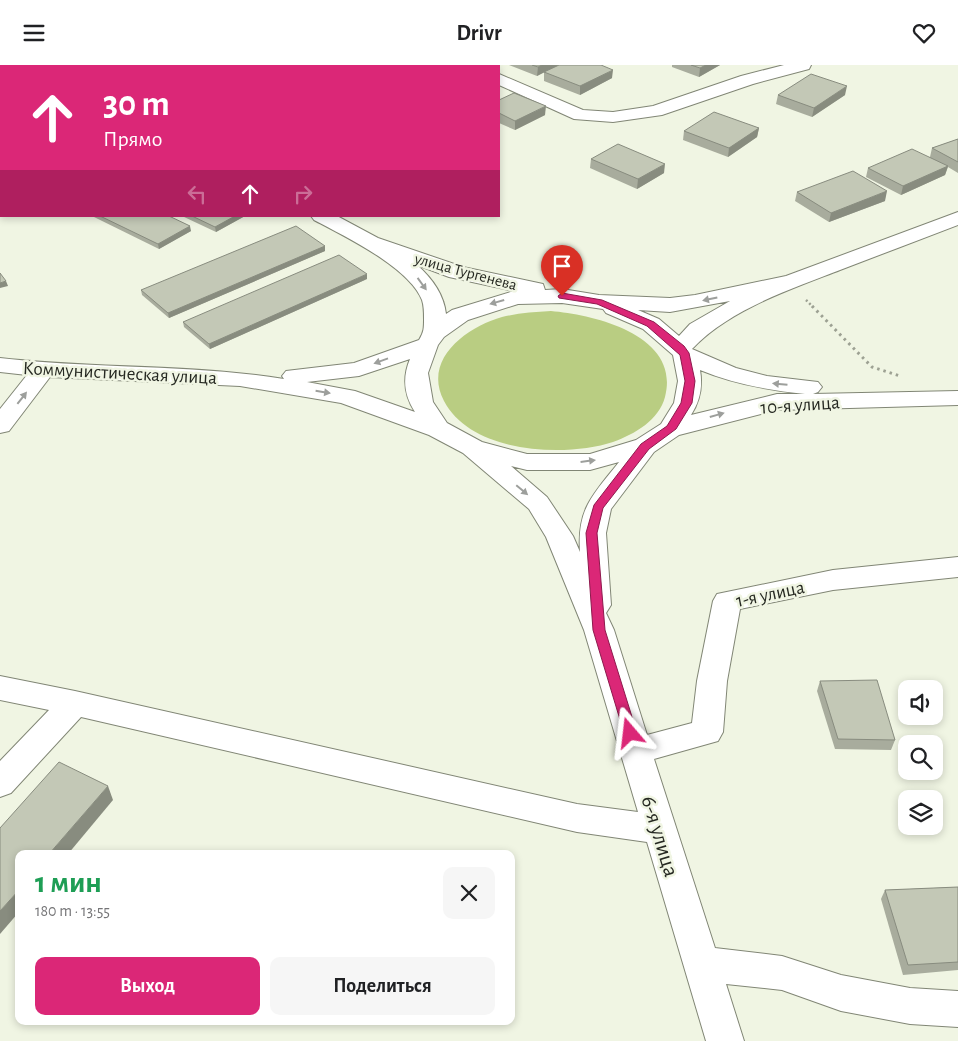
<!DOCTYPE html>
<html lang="ru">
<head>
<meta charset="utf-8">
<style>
  :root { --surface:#fff; --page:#f6f6f6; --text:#202124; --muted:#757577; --accent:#db2777 }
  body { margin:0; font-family:"Alegreya Sans",sans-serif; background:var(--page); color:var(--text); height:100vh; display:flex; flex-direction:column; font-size:19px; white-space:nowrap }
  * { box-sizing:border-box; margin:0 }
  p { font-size:16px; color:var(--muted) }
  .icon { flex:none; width:28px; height:28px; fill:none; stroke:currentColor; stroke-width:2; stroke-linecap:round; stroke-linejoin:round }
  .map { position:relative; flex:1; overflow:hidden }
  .drawer { position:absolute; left:15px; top:785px; width:500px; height:175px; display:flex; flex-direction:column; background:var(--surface); border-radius:10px; box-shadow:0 2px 8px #0003 }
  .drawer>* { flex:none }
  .top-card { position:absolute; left:0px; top:0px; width:500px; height:152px; box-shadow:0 2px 8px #0003; background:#db2777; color:#fff; overflow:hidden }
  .tools { position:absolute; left:898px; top:615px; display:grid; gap:10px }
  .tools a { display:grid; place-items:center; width:45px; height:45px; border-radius:10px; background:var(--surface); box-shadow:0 2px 8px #0003; font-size:25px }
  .pin { position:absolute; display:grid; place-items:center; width:42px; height:42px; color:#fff; margin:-51px -21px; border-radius:50% 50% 50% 0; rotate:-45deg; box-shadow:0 0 5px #0007 }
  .pin .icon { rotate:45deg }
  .me { position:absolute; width:55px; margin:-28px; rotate:343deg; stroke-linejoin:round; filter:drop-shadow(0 0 4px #0008) }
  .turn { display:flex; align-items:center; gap:18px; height:105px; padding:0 20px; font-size:22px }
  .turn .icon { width:65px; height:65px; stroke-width:2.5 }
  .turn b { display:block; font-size:35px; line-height:42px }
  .lanes { display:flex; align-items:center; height:48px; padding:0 20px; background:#0003; justify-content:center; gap:25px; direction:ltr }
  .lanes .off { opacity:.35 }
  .round { display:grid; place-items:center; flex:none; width:52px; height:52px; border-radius:10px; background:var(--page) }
  .overview { display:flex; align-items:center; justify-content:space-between; height:85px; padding:0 20px }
  h1 { font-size:30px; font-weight:700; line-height:38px; color:#1e9e55 }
  .button { display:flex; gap:10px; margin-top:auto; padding:10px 20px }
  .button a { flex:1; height:58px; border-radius:10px; background:var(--accent); color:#fff; font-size:20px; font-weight:700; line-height:58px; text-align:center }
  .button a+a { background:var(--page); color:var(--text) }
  header { display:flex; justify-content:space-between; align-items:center; height:65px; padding:0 20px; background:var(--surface); font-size:22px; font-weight:700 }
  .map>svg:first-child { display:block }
  .green { fill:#b9cd82 }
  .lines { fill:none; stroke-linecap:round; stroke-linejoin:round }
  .minor-casing { stroke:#818675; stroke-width:2 }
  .path-far1 { stroke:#9da193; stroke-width:2.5; stroke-dasharray:2 2.5; stroke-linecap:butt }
  .path { stroke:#9da193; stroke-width:3; stroke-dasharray:2.5 4; stroke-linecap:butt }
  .minor { fill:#fff; fill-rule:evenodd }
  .wall { fill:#a8ac9d }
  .shaded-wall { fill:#888c7f }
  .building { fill:#c3c8b6; stroke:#888c7f }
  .oneway { fill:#9d9f9c }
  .route { fill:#db2777; stroke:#8e194d }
  .labels { text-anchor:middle; stroke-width:5; stroke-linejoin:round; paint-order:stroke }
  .far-street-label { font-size:16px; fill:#262922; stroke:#f0f5e3 }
  .street-label { font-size:19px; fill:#262922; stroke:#f0f5e3 }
  .near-street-label { font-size:22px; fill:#262922; stroke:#f0f5e3 }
</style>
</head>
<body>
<header><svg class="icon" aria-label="menu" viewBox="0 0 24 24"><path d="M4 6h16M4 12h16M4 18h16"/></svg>Drivr<svg class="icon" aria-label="heart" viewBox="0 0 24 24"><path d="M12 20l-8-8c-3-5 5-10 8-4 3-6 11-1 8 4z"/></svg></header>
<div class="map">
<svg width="958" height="976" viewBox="0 0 958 976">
  <rect width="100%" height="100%" fill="#f0f5e3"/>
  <path class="green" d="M 551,246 C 595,250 681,270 665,332 C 659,355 635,369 613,377 C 564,393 471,388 444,336 C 422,294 467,262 502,252 C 518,248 534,247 551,246 Z"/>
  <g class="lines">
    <defs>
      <g id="minor">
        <polygon points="0,0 9,0 9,1 1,1 0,6"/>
        <rect x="460" y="0" width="19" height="1"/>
        <polygon points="784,0 811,0 809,4 753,19 662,50 613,57 574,54 499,20 499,9 583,45 613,47 653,41 741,11"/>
        <path d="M 958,147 L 958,160 C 919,175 879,190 840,205 C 791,224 728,245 692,284 L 736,303 L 767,311 L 818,317 L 822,322 L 818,327 L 813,329 L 958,326 L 958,340 L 777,345 L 679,370 L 654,387 L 611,444 L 606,468 L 611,540 L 606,548 L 614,565 L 647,670 L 692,658 L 697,616 L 713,536 L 717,529 L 833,505 L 958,492 L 958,512 L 833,525 L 740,544 L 727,616 L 723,667 L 718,676 L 654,694 L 715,883 L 782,891 L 841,910 L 910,923 L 958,926 L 958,962 L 910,959 L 841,946 L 782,925 L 726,919 L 744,976 L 706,976 L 647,777 L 577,767 L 81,652 L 11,728 L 0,732 L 0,696 L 49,645 L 0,635 L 0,611 L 75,626 L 577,739 L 638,747 L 584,565 L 546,472 L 529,444 L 463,388 L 429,370 L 341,338 L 240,321 L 50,312 L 9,366 L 0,368 L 0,344 L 27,310 L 0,307 L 0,293 C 94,304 190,299 284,314 L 282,311 L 286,306 L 354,298 L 419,275 C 424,267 424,263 424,254 C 424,247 424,241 422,235 C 409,202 344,171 314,155 L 311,151 L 337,151 L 378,173 L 463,202 L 543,219 L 545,225 L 562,224 L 599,230 L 670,233 L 695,230 L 786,211 ZM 417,200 L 449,212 L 514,226 L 452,245 L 446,249 C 444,230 432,213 417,200 ZM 730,236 L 690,259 L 679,271 L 659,254 L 638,245 L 670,247 ZM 562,238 L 603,244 L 606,248 L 643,264 L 673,290 L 678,316 L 674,338 L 661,359 L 636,375 L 590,389 L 527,389 L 482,377 L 447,358 L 433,337 L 428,308 L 438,280 L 444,272 L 468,255 L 518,239 ZM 410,294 C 402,313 404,330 415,347 L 355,326 L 307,317 L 359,311 ZM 700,305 C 734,319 768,325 805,329 L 777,329 L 691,350 C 700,336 703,322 700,305 ZM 619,397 C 593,430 577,443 580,487 L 573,471 L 547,432 L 511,401 L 527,405 L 590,405 Z"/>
      </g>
    </defs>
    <use href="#minor" class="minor-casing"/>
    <polyline class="path-far1" points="806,235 813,242"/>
    <polyline class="path" points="812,241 872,302 900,311"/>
    <use href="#minor" class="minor"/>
  </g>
  <g class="wall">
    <polygon points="509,0 601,0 612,13 580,30 544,16 544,7 537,11"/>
    <polygon points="672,0 720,0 699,12 672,2"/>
    <polygon points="778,30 845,30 812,52 776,39"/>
    <polygon points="499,35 545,50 515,65 499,58"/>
    <polygon points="759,63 757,72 728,92 683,75 684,66"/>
    <polygon points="958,74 958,108 948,102 945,110 901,130 866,112 868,103 930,92 932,83"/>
    <polygon points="591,94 664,108 637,124 590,103"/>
    <polygon points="797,127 885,136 829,157 795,136"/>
    <polygon points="92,151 169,151 191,166 159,184"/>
    <polygon points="182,151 245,151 216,167"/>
    <polygon points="325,181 325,186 169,253 142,230 141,225"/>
    <polygon points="367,214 210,284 184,262 183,257"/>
    <polygon points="820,616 895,675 891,685 835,684 817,626"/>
    <polygon points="958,822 958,905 903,910 881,834 885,825"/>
  </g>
  <g class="shaded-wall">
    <polygon points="542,0 559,0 537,11 538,2"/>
    <polygon points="706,0 720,0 699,12 700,3"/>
    <polygon points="613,5 612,13 580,30 580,21"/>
    <polygon points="847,21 845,30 812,52 814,43"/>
    <rect x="499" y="24" width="1" height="9"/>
    <polygon points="546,41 545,50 515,65 515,56"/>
    <polygon points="759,63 757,72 728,92 729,83"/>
    <polygon points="665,99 664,108 637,124 638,114"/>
    <polygon points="948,101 945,110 901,130 903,121"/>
    <polygon points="887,126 885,136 829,157 831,148"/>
    <polygon points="235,151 245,151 216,167 215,162"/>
    <polygon points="190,161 191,166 159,184 158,179"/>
    <polygon points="325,181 325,186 169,253 168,248"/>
    <polygon points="367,209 367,214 210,284 209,279"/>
    <polygon points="6,216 8,221 0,223 0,218"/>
    <polygon points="108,721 113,735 68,789 49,789"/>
    <polygon points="19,825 19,847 0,869 0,846"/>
  </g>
  <g class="building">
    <polygon points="383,0 442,0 440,1 386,1"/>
    <polygon points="532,0 542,0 538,2"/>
    <polygon points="559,0 601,0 613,5 580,21 544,7"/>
    <polygon points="691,0 706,0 700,3"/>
    <polygon points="811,9 847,21 814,43 778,30"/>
    <polygon points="0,24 1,25 1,59 0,59"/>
    <polygon points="514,28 546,41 515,56 499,48 499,35"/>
    <polygon points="714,47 759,63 729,83 684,66"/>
    <polygon points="958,74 958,97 932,83"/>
    <polygon points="618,79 665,99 638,114 591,94"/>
    <polygon points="912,84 948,101 903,121 868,103"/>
    <polygon points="853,106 887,126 831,148 797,127"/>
    <polygon points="100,151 169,151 190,161 158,179"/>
    <polygon points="192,151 235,151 215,162"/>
    <polygon points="296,161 325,181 168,248 141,225"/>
    <polygon points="339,190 367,209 209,279 183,257"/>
    <polygon points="0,208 6,216 0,218"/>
    <polygon points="877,615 895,675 838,674 820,616"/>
    <polygon points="59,697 108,721 49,789 19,789 19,825 0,846 0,763"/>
    <polygon points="958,822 958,897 908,900 885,825"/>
  </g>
  <defs><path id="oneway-solid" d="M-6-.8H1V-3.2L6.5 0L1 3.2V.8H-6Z" transform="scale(1.25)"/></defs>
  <g class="oneway">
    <use href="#oneway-solid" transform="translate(422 219) rotate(54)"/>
    <use href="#oneway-solid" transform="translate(710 234) rotate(168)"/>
    <use href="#oneway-solid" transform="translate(497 237) rotate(164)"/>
    <use href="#oneway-solid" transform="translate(381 296) rotate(160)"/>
    <use href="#oneway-solid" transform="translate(780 319) rotate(-175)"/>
    <use href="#oneway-solid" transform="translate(323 327) rotate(9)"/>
    <use href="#oneway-solid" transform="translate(22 333) rotate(-52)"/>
    <use href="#oneway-solid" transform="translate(717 350) rotate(-16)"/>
    <use href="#oneway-solid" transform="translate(588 396) rotate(-7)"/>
    <use href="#oneway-solid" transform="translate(522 425) rotate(40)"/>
  </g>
  <polygon class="route" points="562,228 602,235 654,257 684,281 689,288 695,316 692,338 676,364 649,384 603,443 597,468 605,565 637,668 635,672 630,674 626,672 624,668 593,565 586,468 594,440 641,379 667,361 681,338 685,316 680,290 647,261 597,239 559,233 558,231"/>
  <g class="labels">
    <g class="far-street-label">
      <text transform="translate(466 206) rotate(15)" y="6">улица Тургенева</text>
    </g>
    <g class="street-label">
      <text transform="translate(120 307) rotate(3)" y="7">Коммунистическая улица</text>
      <text transform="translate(800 339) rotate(-4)" y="7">10-я улица</text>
      <text transform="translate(770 528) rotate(-12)" y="7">1-я улица</text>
    </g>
    <g class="near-street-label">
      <text transform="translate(661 771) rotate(73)" y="8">6-я улица</text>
    </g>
  </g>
</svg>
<div class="tools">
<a><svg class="icon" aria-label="sound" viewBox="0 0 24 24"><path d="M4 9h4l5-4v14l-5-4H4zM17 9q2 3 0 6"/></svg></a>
<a><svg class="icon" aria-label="search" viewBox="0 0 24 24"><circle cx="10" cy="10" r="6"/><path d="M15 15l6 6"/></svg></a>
<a><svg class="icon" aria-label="layers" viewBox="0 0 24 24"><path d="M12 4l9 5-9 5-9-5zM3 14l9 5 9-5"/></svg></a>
</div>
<div class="pin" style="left:562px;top:231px;background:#d93025"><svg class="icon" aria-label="arrive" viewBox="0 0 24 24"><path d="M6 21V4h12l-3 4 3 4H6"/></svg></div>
<svg class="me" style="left:630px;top:668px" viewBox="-20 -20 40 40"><path d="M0-17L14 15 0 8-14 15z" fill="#db2777" stroke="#fff" stroke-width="4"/></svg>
<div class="top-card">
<div class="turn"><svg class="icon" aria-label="ahead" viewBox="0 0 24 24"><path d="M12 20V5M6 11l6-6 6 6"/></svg><div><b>30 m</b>Прямо</div></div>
<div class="lanes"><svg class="icon off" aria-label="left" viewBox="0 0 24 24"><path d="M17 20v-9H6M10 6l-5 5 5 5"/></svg><svg class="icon" aria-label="ahead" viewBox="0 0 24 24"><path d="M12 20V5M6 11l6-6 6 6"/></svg><svg class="icon off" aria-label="right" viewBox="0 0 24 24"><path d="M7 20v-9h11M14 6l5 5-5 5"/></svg></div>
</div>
<section class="drawer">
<div class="overview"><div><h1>1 мин</h1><p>180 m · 13:55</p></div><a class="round"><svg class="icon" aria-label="close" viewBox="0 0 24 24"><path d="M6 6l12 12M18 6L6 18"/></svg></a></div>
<div class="button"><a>Выход</a><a>Поделиться</a></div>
</section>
</div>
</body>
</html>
